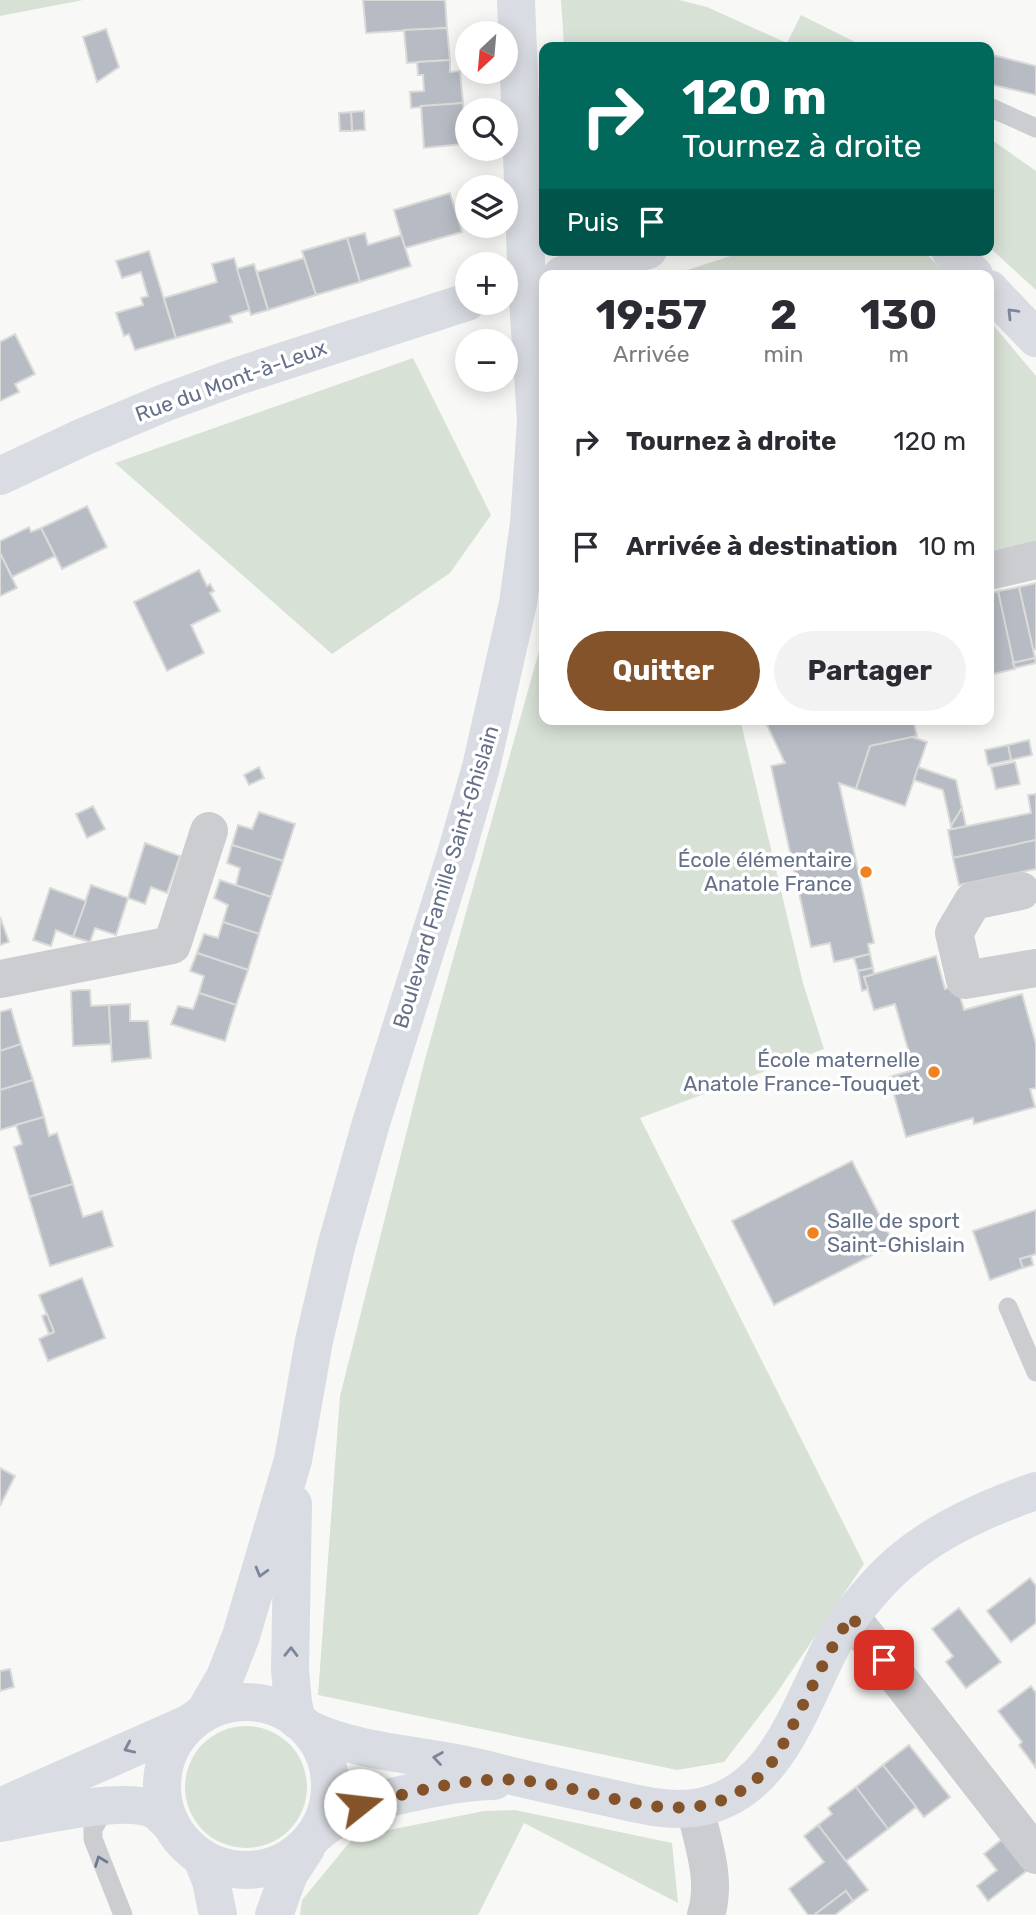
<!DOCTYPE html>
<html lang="fr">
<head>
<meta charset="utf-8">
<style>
  :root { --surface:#fff; --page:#f2f2f3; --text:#2b2b33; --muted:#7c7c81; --accent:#84532a }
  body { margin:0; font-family:Rubik,sans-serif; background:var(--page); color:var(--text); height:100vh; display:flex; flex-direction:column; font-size:26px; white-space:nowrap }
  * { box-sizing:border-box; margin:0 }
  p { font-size:23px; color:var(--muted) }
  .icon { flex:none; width:38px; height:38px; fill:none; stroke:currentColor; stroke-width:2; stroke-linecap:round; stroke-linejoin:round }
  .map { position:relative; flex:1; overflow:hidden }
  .sheet { position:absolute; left:539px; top:270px; width:455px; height:455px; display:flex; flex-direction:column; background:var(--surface); border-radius:14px; box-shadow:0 4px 18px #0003 }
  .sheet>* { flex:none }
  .hud { position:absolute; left:539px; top:42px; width:455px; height:214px; border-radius:14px; box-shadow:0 4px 18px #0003; background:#00695c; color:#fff; overflow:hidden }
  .needle { width:46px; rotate:206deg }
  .tools { position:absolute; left:455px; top:21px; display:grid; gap:14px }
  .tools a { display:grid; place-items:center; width:63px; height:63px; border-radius:50%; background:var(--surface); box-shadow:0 4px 18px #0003; font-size:35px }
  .pin { position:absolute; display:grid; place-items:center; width:60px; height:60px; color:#fff; margin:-30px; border-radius:14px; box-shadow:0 4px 10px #0006 }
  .me { position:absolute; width:77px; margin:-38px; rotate:74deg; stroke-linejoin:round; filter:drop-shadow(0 0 5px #0008) }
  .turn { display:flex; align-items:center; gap:24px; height:147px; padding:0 28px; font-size:32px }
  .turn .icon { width:91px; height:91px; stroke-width:2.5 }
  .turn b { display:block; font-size:49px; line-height:60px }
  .then { display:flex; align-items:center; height:66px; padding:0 28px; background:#0003; gap:14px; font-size:26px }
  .eta { display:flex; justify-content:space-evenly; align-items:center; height:119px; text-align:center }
  .eta b { font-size:42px; font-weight:700; line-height:49px }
  .cta { display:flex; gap:14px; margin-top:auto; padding:14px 28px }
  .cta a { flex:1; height:80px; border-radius:42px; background:var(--accent); color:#fff; font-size:28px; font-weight:700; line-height:80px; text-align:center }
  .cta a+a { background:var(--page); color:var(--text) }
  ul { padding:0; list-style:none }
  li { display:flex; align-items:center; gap:21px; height:105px; padding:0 28px }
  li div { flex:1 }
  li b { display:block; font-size:26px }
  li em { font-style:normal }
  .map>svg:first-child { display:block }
  .green { fill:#d8e1d6 }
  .building { fill:#b7bbc3; stroke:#dadad8; stroke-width:2 }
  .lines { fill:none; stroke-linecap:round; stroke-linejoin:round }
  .lane { stroke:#cbcdd1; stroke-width:19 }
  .street { stroke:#cbcdd1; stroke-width:38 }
  .secondary { stroke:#d9dce2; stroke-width:38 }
  .primary { stroke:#d9dce2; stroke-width:38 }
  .oneway { stroke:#7c869b }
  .oneway2 { stroke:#6f7990 }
  .route { stroke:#84532a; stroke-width:12; stroke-dasharray:0 21.6 }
  .poi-dot { fill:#f0831f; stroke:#fff; stroke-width:2.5 }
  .labels { text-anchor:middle; stroke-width:7; stroke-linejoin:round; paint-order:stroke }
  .street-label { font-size:21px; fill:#657089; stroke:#fff }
  .poi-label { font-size:21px; fill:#657089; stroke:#fff; text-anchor:end }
</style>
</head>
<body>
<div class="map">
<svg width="1036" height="1915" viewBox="0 0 1036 1915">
  <rect width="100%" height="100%" fill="#f8f9f6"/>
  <g class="green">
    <polygon points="0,0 83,0 0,16"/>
    <polygon points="561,0 679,0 707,7 787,43 801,15 865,47 564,47"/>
    <polygon points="989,138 1036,171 1036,290 989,247"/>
    <polygon points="749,250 922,250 948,275 672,275"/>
    <polygon points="989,320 1036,376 1036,542 989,551"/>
    <polygon points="413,358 491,515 450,573 332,654 115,463"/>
    <polygon points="544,633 544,719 740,719 803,983 824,1049 640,1118 864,1564 774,1697 724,1762 677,1770 318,1695 340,1396 424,1063"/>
    <circle cx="246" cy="1787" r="61"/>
    <polygon points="515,1810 672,1843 678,1903 524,1823 478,1915 300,1915 302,1900 354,1837 484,1811"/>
  </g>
  <g class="building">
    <polygon points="363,0 445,0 447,28 366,33"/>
    <polygon points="447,28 450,60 407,63 404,30"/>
    <polygon points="106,29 119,67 97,82 83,37"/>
    <polygon points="989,54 1036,66 1036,95 989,84"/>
    <polygon points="450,60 450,72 460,71 463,103 411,108 410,92 424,91 423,75 418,75 417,62"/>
    <polygon points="463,103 464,120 460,120 462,144 424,148 421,106"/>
    <polygon points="364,111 365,130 352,131 351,112"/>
    <polygon points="351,112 352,131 340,131 339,113"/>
    <polygon points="450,193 462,232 405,248 394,210"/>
    <polygon points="365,233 368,245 401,235 411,266 360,282 347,238"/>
    <polygon points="347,238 360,282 316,295 302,251"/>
    <polygon points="149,251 176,338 135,350 129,334 124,336 116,313 143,305 141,298 148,296 141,272 122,278 116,261"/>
    <polygon points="234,258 250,310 230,316 232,322 176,338 164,298 217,282 212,264"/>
    <polygon points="304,258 316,295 268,310 257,272"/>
    <polygon points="254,264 268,310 251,315 237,269"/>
    <polygon points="15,334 35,374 15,384 19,392 0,401 0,342"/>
    <polygon points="87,506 107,547 62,569 41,528"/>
    <polygon points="29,527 31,532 41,528 55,556 12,577 0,553 0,541"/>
    <polygon points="0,553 17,588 0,596"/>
    <polygon points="199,570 207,586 210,584 214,591 210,593 220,611 191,625 204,653 167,671 134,602"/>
    <polygon points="1036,583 1036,649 1033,650 1019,587"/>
    <polygon points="1019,587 1035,658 1013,663 998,591"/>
    <polygon points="998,591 1015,669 993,674 989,658 989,594"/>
    <polygon points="1035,658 1036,663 1015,668 1013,663"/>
    <polygon points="779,719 913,719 917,736 870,746 856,789 839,783 874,943 868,944 870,954 834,962 830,943 811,947 771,766 785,763 767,725"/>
    <polygon points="912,737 927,742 905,806 856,789 870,746"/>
    <polygon points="1029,740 1032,755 1011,760 1008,745"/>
    <polygon points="1008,745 1011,760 988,765 985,750"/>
    <polygon points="1015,762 1020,784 996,789 991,767"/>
    <polygon points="259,767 264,778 249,785 244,775"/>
    <polygon points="918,767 956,780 962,808 951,826 943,790 914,780"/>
    <polygon points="1036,794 1036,840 953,858 948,830 1031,813 1028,795"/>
    <polygon points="93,806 105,829 87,838 76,814"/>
    <polygon points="962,808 966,826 952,829 951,826"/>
    <polygon points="259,812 295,824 283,861 232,845 238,825 252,829"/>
    <polygon points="1036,840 1036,869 959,885 953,858"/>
    <polygon points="145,843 180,856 167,893 151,887 145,904 128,898"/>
    <polygon points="232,845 283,861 271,897 236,885 240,868 227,863"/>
    <polygon points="220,880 271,897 259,934 223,922 228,905 214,898"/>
    <polygon points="91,885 128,898 116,935 95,928 90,942 73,937"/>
    <polygon points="50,888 86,901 73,937 56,930 51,946 33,940"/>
    <polygon points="0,917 9,942 0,945"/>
    <polygon points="223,922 259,934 248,970 197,953 204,934 218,938"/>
    <polygon points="197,953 248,970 236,1005 199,993 204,976 190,971"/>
    <polygon points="870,954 873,968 858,971 854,958"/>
    <polygon points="936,956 945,989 957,986 964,1010 1022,994 1036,1044 1036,1088 1030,1089 1035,1107 974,1124 973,1118 906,1137 889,1077 914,1070 895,1004 874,1010 864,977"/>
    <polygon points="873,968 874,974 864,977 868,989 862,991 858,971"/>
    <polygon points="78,990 90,990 91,1006 109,1005 111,1044 73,1046 71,991"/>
    <polygon points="199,993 236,1005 225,1041 171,1024 178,1006 193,1009"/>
    <polygon points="130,1004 130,1021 148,1021 151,1058 112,1062 109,1005"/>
    <polygon points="11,1009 21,1044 0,1051 0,1012"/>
    <polygon points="21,1044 33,1080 0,1090 0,1051"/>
    <polygon points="33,1080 44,1117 0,1130 0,1090"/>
    <polygon points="44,1117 49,1136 57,1133 73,1184 29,1197 14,1147 22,1144 16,1125"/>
    <polygon points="852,1161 894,1244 774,1305 732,1221"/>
    <polygon points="73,1184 83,1217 102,1211 113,1246 50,1266 29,1197"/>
    <polygon points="1036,1210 1036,1254 1020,1259 1023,1268 990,1280 973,1231"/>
    <polygon points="1031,1256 1033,1265 1023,1268 1020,1259"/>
    <polygon points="82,1278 105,1338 48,1361 39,1339 54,1332 39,1295"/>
    <polygon points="47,1314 54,1332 49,1334 42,1316"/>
    <polygon points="0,1468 15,1476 0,1506"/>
    <polygon points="1030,1578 1036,1586 1036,1623 1011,1642 987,1611"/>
    <polygon points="959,1608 1001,1662 966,1688 946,1662 953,1656 932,1629"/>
    <polygon points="10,1669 14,1687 0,1691 0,1671"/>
    <polygon points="1031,1686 1036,1693 1036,1768 1019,1745 1022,1742 998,1711"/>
    <polygon points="909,1745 950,1797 924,1817 883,1765"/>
    <polygon points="883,1765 916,1807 888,1829 856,1787"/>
    <polygon points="856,1787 888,1829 846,1861 818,1825 832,1814 828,1808"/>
    <polygon points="818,1825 868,1890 853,1901 846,1891 814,1915 808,1915 789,1889 824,1862 804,1836"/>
    <polygon points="1005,1837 1029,1869 988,1901 977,1886 997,1870 984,1854"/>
    <polygon points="846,1891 853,1901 835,1915 814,1915"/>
  </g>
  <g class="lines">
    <g class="lane">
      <polyline points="989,107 1036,128"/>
      <polyline points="1008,1307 1036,1372"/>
      <polyline points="106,1807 93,1829 93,1839 123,1915"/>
    </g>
    <g class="street">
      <polyline points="989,571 1036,560"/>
      <polyline points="1021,891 973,901 954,933 965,980 1036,968"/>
      <polyline points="0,979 172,945 209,831"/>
      <polyline points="851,1617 1036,1855"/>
      <path d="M 695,1808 C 703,1843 717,1880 706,1915"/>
    </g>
    <g class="secondary">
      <polyline points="950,250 974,275"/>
      <polyline points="562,275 648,250"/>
      <polyline points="989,289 1036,338"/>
      <polyline points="0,476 83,437 164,403 238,376 467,302"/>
      <path d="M 308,1729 C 365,1756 432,1754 492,1771 C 530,1781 568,1789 606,1797 C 634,1803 665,1812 694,1808 C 775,1797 799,1708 831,1647 C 842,1625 859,1605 875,1587 C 917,1539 977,1511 1036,1491"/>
      <polyline points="0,1807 192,1722"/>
      <path d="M 0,1823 C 33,1817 123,1796 152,1809 C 160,1812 166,1820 172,1826"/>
      <path d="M 316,1834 C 351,1804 391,1796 435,1788 C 455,1784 474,1781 494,1781"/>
    </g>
    <g class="primary">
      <polyline points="293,1504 290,1670 293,1703 297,1720"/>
      <circle cx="246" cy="1786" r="84"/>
      <polyline points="204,1713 225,1677 241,1636 293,1460 314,1341 336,1247 371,1123 456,854 481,767 518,603 529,523 536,421 527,285 516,0"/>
      <polyline points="202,1858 211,1881 218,1915"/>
      <polyline points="274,1915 289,1874 306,1848"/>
    </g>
  </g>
  <defs><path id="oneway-chevron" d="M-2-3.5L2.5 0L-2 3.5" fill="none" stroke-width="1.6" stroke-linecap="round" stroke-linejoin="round" transform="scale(1.75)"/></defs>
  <g class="oneway">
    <use href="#oneway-chevron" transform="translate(1012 313) rotate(-134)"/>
    <use href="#oneway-chevron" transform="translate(261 1572) rotate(106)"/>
    <use href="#oneway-chevron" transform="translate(291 1652) rotate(-89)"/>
    <use href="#oneway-chevron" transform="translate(129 1748) rotate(156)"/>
    <use href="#oneway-chevron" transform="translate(438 1758) rotate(-171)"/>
  </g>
  <use class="oneway2" href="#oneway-chevron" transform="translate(100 1861) rotate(-111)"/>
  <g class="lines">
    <path class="route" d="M 360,1805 C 415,1792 472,1774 528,1781 C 610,1790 703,1844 769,1766 C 781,1751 789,1732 798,1715 C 815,1681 830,1648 851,1616 L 884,1660"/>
  </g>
  <g class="poi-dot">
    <circle cx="866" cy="872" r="7"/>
    <circle cx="934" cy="1072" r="7"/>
    <circle cx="813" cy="1233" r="7"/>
  </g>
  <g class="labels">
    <g class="street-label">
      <text transform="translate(231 381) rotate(-20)" y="7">Rue du Mont-à-Leux</text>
      <text transform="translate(446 877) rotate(-73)" y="7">Boulevard Famille Saint-Ghislain</text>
    </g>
    <g class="poi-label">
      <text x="852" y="867">École élémentaire<tspan x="852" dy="24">Anatole France</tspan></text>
      <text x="920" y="1067">École maternelle<tspan x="920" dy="24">Anatole France-Touquet</tspan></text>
      <text x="827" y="1228" text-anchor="start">Salle de sport<tspan x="827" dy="24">Saint-Ghislain</tspan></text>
    </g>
  </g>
</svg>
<div class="tools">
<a><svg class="needle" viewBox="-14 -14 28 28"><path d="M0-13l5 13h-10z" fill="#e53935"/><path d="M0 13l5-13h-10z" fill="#7c7c81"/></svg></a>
<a><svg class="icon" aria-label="search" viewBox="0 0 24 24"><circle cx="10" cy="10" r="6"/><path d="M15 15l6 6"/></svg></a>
<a><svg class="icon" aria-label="layers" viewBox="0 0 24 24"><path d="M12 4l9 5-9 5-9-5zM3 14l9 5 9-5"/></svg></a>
<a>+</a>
<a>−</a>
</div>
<div class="pin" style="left:884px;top:1660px;background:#d93025"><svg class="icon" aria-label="arrive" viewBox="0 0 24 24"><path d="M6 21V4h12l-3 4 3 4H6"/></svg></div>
<svg class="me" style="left:360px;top:1805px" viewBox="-20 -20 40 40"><circle r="19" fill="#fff"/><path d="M0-13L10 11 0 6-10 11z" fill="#84532a"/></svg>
<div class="hud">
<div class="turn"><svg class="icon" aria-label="right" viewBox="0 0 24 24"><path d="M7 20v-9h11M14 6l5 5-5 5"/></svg><div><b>120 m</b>Tournez à droite</div></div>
<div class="then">Puis<svg class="icon" aria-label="arrive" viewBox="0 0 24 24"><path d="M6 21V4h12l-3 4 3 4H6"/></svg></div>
</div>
<section class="sheet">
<div class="eta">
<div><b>19:57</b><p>Arrivée</p></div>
<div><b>2</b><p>min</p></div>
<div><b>130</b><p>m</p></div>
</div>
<ul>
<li><svg class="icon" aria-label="right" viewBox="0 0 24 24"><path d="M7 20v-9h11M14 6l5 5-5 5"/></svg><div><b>Tournez à droite</b></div><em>120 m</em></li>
<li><svg class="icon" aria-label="arrive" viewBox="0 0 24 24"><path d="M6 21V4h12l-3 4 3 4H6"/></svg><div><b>Arrivée à destination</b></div><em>10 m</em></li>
</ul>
<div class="cta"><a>Quitter</a><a>Partager</a></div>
</section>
</div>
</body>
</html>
